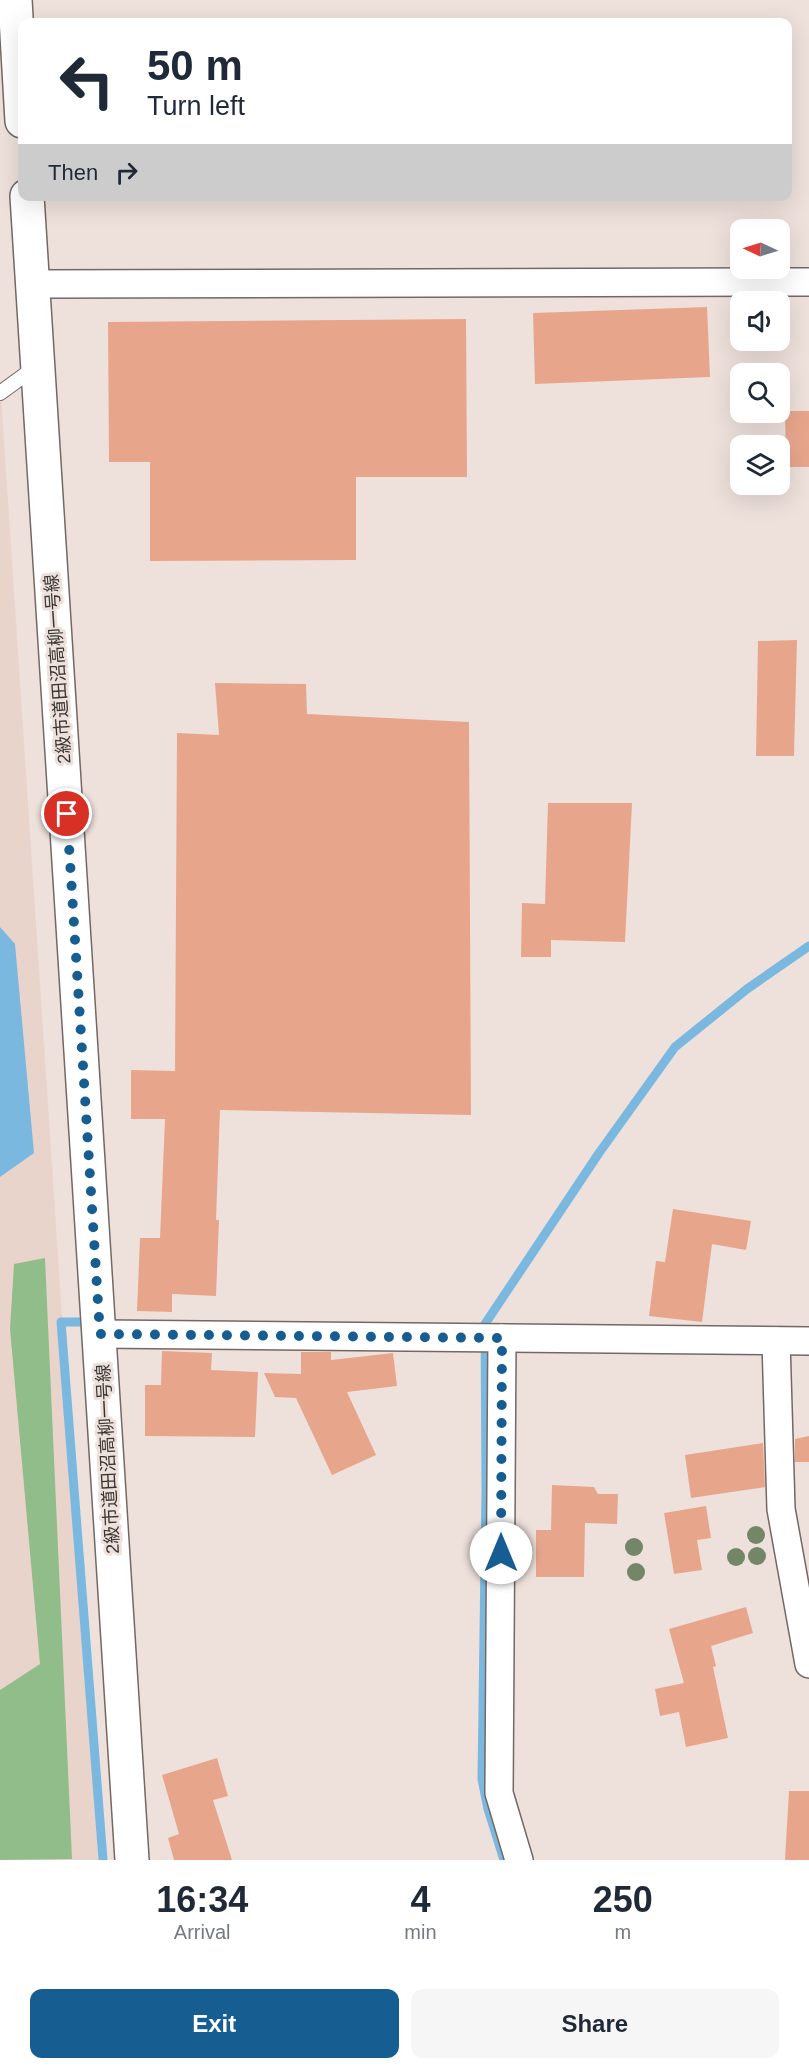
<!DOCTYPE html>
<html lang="en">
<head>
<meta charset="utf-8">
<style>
  :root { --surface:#fff; --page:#f6f6f7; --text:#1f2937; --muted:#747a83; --accent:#165d91 }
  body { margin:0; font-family:Helvetica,"Noto Sans JP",sans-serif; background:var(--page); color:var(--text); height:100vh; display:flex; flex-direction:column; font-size:22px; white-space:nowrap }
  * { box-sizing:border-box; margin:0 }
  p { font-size:20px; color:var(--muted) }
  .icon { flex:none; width:33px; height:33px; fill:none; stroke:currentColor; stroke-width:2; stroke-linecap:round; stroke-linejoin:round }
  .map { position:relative; height:1860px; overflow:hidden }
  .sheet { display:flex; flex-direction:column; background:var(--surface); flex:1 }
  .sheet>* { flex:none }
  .hud { position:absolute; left:18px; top:18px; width:774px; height:183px; border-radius:12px; box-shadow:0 6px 24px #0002; background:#fff; color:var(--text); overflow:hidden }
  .needle { width:39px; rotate:274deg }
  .fabs { position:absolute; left:730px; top:219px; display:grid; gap:12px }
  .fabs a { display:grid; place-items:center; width:60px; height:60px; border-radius:12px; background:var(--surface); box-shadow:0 6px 24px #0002; font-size:30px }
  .pin { position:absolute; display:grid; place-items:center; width:51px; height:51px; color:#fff; margin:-26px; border:3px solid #fff; border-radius:50%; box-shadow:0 2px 6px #0007 }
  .me { position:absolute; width:66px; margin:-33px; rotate:0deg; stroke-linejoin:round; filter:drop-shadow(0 0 4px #0008) }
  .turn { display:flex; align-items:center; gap:21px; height:126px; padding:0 30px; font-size:27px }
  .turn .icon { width:78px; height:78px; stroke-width:2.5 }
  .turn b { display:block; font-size:42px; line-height:51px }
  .then { display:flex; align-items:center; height:57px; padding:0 30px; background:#0003; gap:12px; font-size:22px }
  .eta { display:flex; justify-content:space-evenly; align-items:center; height:102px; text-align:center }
  .eta b { font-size:36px; font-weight:700; line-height:42px }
  .button { display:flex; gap:12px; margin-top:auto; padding:12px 30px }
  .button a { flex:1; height:69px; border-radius:12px; background:var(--accent); color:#fff; font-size:24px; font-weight:700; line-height:69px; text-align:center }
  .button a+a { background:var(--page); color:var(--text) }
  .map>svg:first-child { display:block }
  .built { fill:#e9d4cc }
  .forest { fill:#91bd8b }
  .water { fill:#7bb8e0 }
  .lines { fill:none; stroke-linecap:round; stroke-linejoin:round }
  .stream { stroke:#7bb8e0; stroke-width:9 }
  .building { fill:#e7a68c }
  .lane-casing { stroke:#736864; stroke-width:16 }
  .street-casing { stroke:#736864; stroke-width:30 }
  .secondary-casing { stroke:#736864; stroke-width:36 }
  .lane { stroke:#fff; stroke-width:14 }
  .street { stroke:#fff; stroke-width:27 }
  .secondary { stroke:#fff; stroke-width:33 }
  .tree { fill:#738668 }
  .route { stroke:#165d91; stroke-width:10; stroke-dasharray:0 18 }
  .labels { text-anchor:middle; stroke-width:6; stroke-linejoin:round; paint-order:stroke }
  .street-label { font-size:18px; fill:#393533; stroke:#eee1dc }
</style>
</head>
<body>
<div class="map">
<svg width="809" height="1860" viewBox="0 0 809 1860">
  <rect width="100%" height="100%" fill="#eee1dc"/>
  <polygon class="built" points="0,380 98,1860 0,1860"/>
  <polygon class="forest" points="45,1258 72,1859 0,1860 0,1690 40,1664 10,1329 14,1264"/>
  <polygon class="water" points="0,927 15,944 34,1153 0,1177"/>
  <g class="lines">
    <g class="stream">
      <polyline points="92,1322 61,1322 103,1860"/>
      <polyline points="504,1860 488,1809 482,1779 486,1489 485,1324 599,1153 675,1047 747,989 809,946"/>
    </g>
  </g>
  <g class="building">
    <polygon points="707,307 710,377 535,384 533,313"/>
    <polygon points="466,319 467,477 356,477 356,560 150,561 150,462 109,462 108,322"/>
    <polygon points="785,411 809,411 809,467 786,467"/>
    <polygon points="797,640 794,756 756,756 758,641"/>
    <polygon points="215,683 306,684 307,714 469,722 471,1115 220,1110 216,1220 219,1220 216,1296 172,1294 172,1312 137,1311 140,1238 160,1238 165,1119 131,1119 131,1070 175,1071 177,733 219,735"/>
    <polygon points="548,803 632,803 625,942 551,940 551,957 521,957 522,903 545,904"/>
    <polygon points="673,1209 751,1221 746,1250 712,1244 702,1322 649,1316 656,1261 665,1262"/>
    <polygon points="162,1351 212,1353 211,1370 258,1372 255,1437 145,1436 145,1385 161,1385"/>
    <polygon points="301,1352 331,1352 331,1360 393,1353 397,1386 347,1392 376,1455 332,1475 296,1398 275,1397 264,1373 301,1374"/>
    <polygon points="809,1436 809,1462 795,1462 795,1439"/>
    <polygon points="763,1443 765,1487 691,1498 685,1455"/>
    <polygon points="552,1485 594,1487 598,1494 618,1494 617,1524 585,1523 584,1577 536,1577 536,1530 551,1530"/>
    <polygon points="706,1506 711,1538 697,1540 702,1570 674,1574 664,1513"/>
    <polygon points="746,1607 753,1633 711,1646 716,1666 713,1667 728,1738 686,1747 679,1712 660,1716 655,1689 684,1683 669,1629"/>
    <polygon points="217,1758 228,1796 213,1800 232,1860 174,1860 168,1838 179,1834 162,1775"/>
    <polygon points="789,1791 809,1791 809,1860 785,1860"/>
  </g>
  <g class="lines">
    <defs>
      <polyline id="lane" points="0,393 37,366"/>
      <g id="street">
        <polyline points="33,284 809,282"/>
        <polyline points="100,1334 809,1341"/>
        <polyline points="502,1338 499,1793 519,1860"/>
        <polyline points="776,1341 781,1509 809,1664"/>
      </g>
      <g id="secondary">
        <polyline points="15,0 22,121"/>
        <polyline points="27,196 132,1860"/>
      </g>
    </defs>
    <use href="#lane" class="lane-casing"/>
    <use href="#street" class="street-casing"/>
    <use href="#secondary" class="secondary-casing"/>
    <use href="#lane" class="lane"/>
    <use href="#street" class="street"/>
    <use href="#secondary" class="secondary"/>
  </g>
  <g class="tree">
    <circle cx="756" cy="1535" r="9"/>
    <circle cx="634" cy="1547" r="9"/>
    <circle cx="757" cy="1556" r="9"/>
    <circle cx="736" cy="1557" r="9"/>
    <circle cx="636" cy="1572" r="9"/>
  </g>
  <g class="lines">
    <polyline class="route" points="67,814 100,1334 502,1338 501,1553"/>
  </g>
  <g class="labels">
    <g class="street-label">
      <text transform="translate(58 669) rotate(-94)" y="6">2級市道田沼高柳一号線</text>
      <text transform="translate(108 1459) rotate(-93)" y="6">2級市道田沼高柳一号線</text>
    </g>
  </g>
</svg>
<div class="fabs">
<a><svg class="needle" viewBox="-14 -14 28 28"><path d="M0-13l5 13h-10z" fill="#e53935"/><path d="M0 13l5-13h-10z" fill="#747a83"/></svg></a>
<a><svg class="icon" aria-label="sound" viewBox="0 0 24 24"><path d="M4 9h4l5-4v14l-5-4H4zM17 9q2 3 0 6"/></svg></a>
<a><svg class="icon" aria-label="search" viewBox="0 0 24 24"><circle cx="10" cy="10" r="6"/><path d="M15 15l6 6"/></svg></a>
<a><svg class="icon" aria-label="layers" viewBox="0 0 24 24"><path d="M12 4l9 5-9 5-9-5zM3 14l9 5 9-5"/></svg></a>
</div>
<div class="pin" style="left:67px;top:814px;background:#d93025"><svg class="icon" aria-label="arrive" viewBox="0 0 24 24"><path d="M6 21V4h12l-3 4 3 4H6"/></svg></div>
<svg class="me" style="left:501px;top:1553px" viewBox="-20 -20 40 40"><circle r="19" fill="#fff"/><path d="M0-13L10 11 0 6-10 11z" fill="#165d91"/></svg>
<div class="hud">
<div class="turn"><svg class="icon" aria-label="left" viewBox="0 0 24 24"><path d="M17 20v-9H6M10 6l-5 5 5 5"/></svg><div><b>50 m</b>Turn left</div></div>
<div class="then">Then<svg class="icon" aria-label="right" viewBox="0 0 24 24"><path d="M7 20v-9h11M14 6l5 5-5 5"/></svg></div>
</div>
</div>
<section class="sheet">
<div class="eta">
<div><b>16:34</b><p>Arrival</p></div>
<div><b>4</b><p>min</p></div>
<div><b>250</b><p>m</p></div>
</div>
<div class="button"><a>Exit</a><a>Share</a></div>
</section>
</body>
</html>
